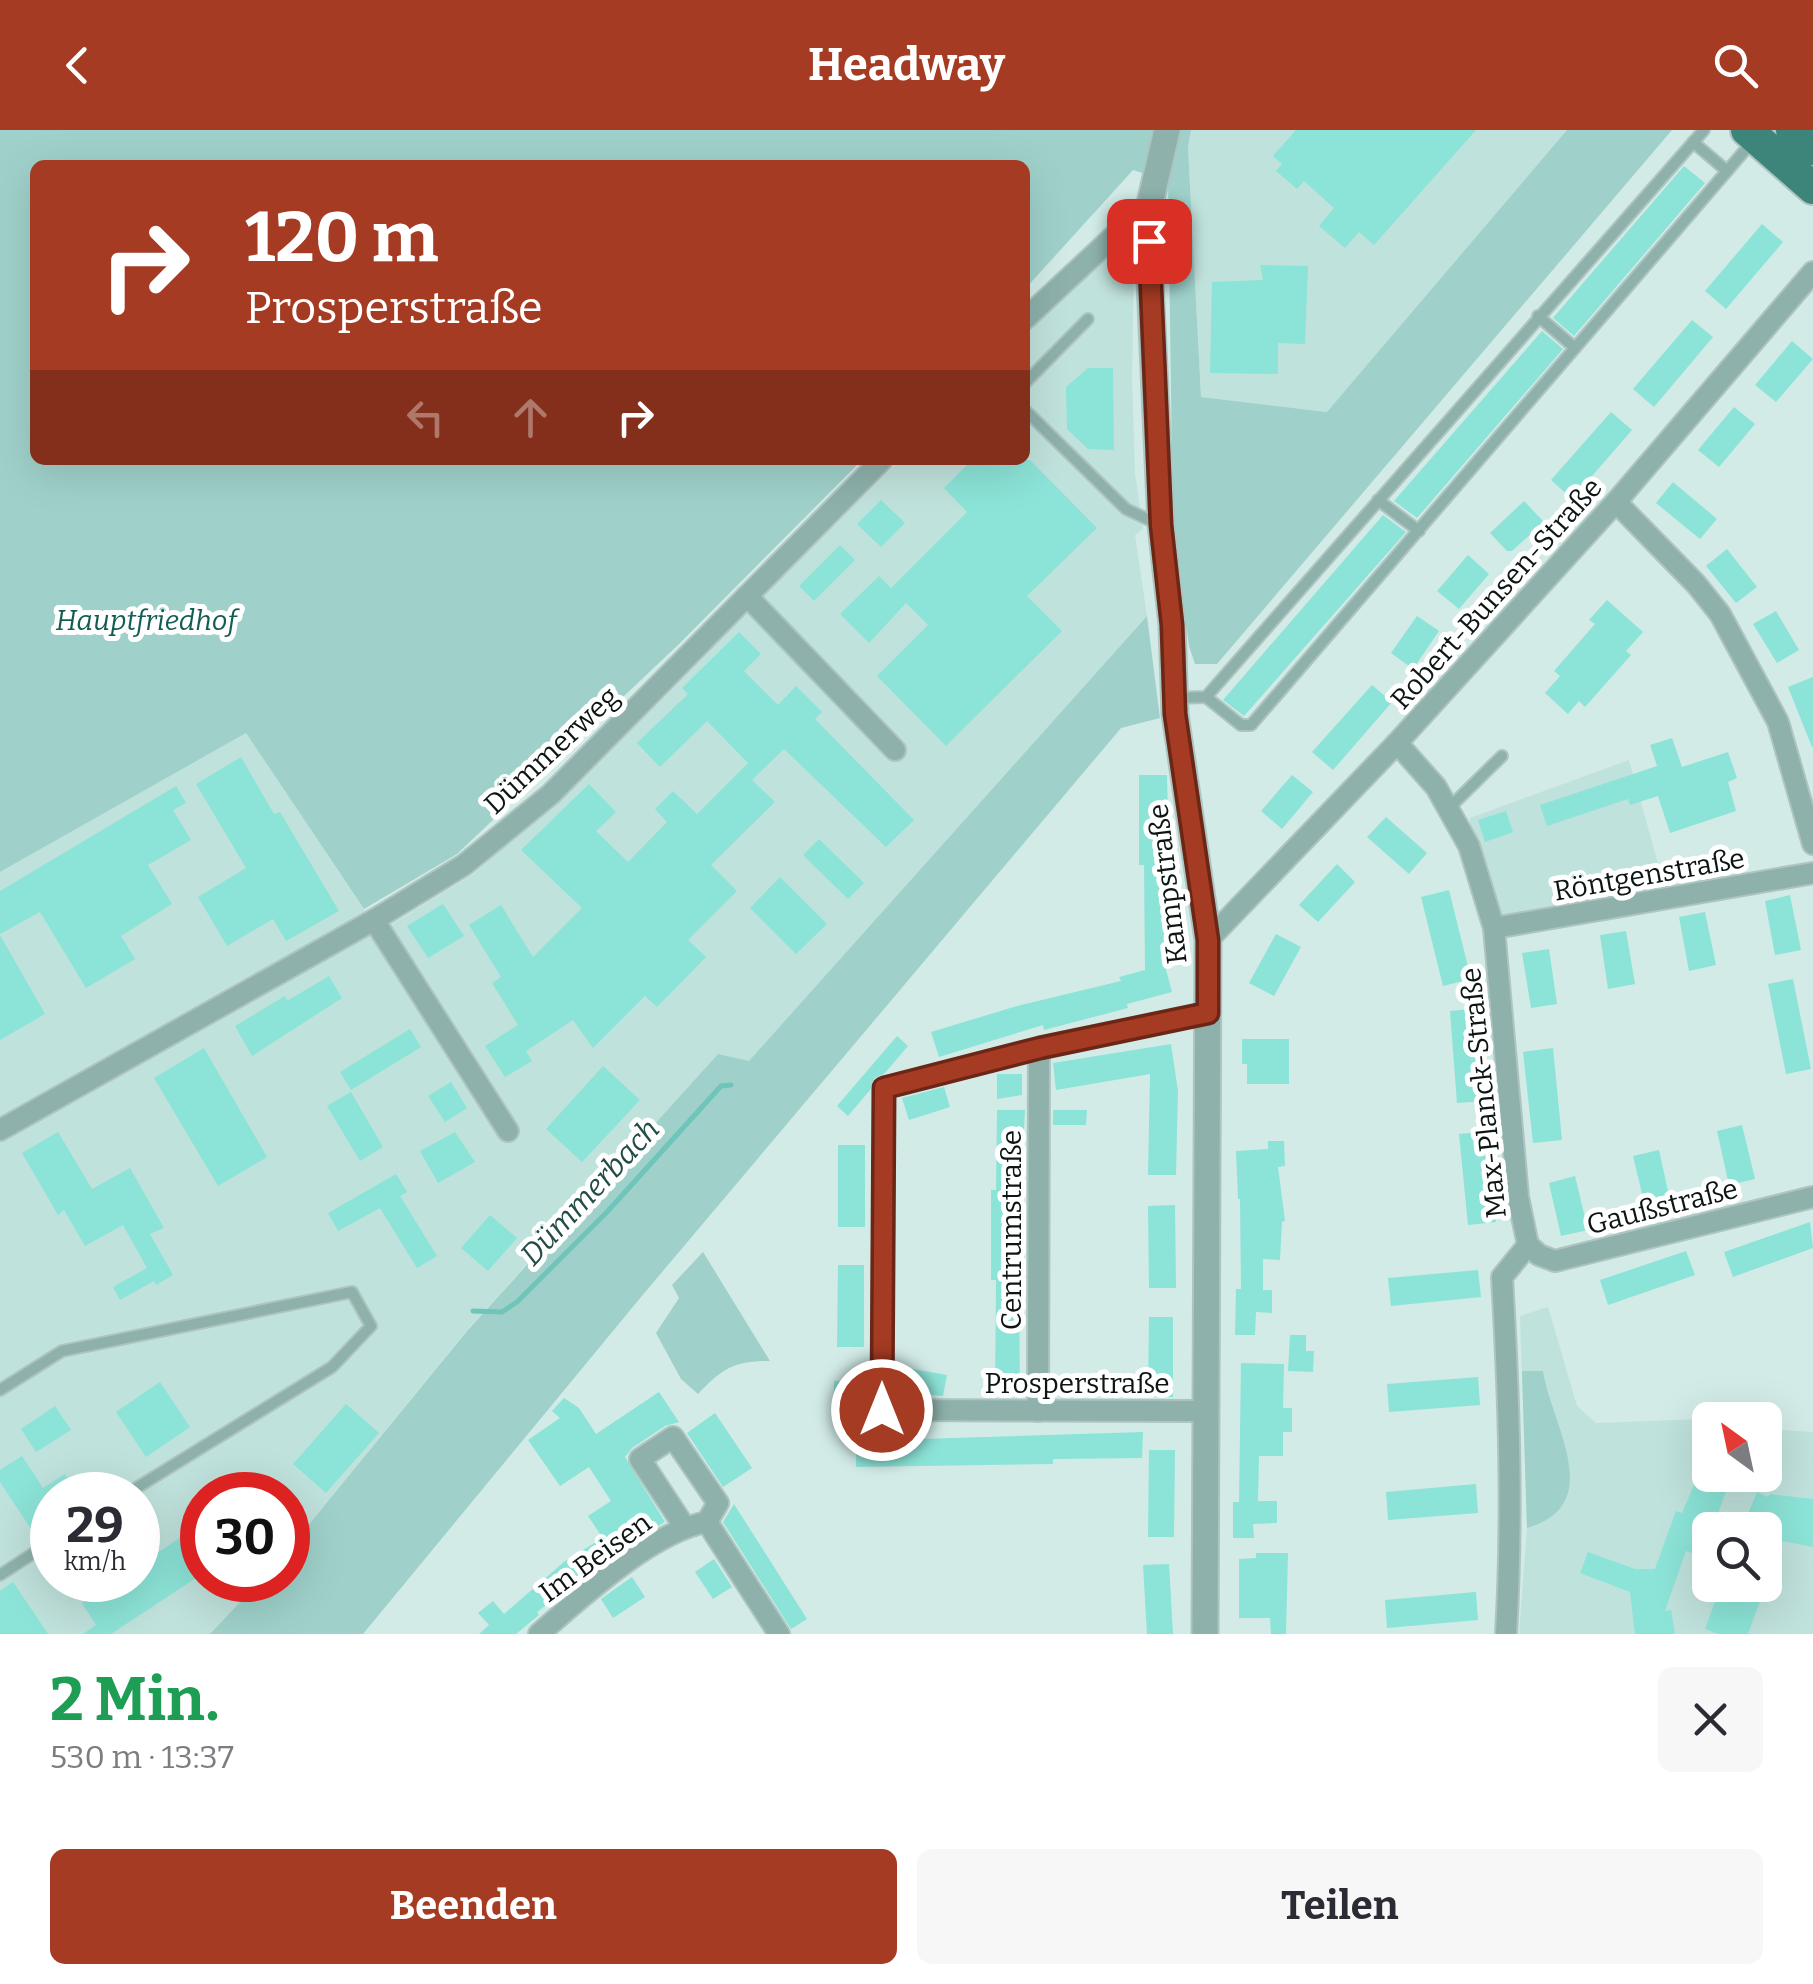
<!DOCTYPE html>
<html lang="de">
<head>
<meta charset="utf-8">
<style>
  :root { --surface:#fff; --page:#f7f7f7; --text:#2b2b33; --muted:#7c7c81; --accent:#a43b22 }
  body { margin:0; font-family:Bitter,serif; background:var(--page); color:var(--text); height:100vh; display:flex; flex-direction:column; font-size:38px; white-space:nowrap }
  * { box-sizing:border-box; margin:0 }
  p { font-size:32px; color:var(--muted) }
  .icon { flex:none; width:55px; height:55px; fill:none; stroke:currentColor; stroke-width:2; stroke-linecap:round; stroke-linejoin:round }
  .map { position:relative; height:1504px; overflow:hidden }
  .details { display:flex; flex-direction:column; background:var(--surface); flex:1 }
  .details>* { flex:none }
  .hud { position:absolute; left:30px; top:30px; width:1000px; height:305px; border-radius:15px; box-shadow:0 10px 40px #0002; background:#a43b22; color:#fff; overflow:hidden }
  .needle { width:65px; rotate:327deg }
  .fabs { position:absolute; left:1692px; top:1272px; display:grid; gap:20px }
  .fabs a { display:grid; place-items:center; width:90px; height:90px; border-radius:15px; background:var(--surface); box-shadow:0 10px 40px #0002; font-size:50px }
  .speed { position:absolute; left:30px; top:1342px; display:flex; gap:20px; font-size:50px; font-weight:700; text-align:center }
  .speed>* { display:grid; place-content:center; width:130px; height:130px; border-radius:50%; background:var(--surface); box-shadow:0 10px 40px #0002; line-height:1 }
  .speed small { font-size:25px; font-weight:400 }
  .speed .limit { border:15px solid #d22; background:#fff; color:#111 }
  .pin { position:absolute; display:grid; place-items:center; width:85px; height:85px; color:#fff; margin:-42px; border-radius:20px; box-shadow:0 5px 15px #0006 }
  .me { position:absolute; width:110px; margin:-55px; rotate:0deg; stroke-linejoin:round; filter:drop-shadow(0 0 8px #0008) }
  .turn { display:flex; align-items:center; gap:35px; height:210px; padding:0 50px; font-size:45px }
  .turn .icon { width:130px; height:130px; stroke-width:2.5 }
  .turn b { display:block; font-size:70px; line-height:85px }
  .lanes { display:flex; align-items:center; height:95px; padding:0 50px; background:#0003; justify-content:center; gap:50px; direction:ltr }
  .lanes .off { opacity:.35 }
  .round { display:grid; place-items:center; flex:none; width:105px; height:105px; border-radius:15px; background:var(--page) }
  .headline { display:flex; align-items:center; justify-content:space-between; height:170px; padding:0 50px }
  h1 { font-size:60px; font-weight:700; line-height:75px; color:#1e9e55 }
  .button { display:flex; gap:20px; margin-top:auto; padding:20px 50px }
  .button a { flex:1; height:115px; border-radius:15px; background:var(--accent); color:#fff; font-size:40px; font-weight:700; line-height:115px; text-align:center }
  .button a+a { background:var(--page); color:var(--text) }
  header { display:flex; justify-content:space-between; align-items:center; height:130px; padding:0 50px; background:var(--accent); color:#fff; font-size:45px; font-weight:700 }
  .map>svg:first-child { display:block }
  .built { fill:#c0e2dc; fill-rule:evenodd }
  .green { fill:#9fd1ca }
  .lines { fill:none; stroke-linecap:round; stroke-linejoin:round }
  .stream { stroke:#6fc5ba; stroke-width:5 }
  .building { fill:#8ce3d7 }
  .service-casing { stroke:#aec4c1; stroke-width:14 }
  .minor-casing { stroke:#aec4c1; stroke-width:24 }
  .tertiary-casing { stroke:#aec4c1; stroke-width:29 }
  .primary-casing { stroke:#aec4c1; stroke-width:36 }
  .service { stroke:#8eb1ab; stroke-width:10 }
  .minor { stroke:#8eb1ab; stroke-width:20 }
  .tertiary { stroke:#8eb1ab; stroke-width:25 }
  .primary { stroke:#3d847b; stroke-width:32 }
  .route-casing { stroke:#6b2616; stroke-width:25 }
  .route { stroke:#a43b22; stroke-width:18 }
  .labels { text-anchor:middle; stroke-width:10; stroke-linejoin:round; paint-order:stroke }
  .street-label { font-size:28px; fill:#0c1514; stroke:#fff }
  .park-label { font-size:28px; font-style:italic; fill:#145d55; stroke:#fff }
  .water-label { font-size:30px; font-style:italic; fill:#244c47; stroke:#fff }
</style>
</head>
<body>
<header><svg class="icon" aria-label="back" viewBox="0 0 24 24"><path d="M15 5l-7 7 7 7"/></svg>Headway<svg class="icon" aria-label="search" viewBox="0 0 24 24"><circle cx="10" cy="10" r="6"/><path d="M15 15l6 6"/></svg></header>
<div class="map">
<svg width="1813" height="1504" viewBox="0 0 1813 1504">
  <rect width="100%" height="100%" fill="#d2ebe7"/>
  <g class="built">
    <polygon points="1191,0 1567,0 1328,282 1201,267 1188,17"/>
    <path d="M 1115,124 L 1134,128 L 1132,248 L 1135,343 L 1143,399 L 1135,405 L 1147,486 L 749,932 L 718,924 L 467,1200 L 288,1420 L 288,1365 L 202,1365 L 202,1450 L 261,1450 L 210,1504 L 0,1504 L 0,742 L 246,603 L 379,802 L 472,745 L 530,695 L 900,330 L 1025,330 L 1025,205 L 1102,130 ZM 52,1365 L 138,1365 L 138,1450 L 52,1450 Z"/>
    <polygon points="1629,630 1668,769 1494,798 1469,716 1470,688"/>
    <path d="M 1548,1177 L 1577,1276 L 1596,1293 L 1727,1288 L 1733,1290 L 1710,1290 L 1710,1345 L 1765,1345 L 1765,1299 L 1813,1302 L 1813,1504 L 1519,1504 L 1527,1398 L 1520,1186 ZM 1710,1400 L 1765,1400 L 1765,1455 L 1710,1455 Z"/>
  </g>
  <g class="green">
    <polygon points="0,0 1191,0 1188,17 1201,267 1327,282 1567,0 1672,0 1217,534 1195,534 1189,516 1173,401 1168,51 1133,40 1025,159 1025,35 35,35 35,330 862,330 679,514 457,724 364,779 246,603 0,742"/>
    <polygon points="1147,486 1160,588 1121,598 641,1167 363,1504 210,1504 261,1450 288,1450 288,1420 467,1201 718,924 749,931"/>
    <path d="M 703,1122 L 770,1231 C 734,1231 723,1238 698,1264 L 681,1249 L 656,1203 L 679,1168 L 672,1155 Z"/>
    <path d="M 1522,1241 L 1543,1241 C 1551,1294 1608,1375 1527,1398 Z"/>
  </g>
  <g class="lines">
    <polyline class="stream" points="473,1181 502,1182 517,1172 607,1082 721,956 731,955"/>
  </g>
  <g class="building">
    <polygon points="1296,0 1476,0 1374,115 1359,102 1345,118 1319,96 1334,78 1304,51 1297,59 1276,41 1282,34 1273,26"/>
    <polygon points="1684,36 1705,53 1574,206 1553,188"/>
    <polygon points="1762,94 1783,112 1726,179 1705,161"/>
    <polygon points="1260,135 1308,136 1305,214 1278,213 1278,244 1210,243 1212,152 1263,150"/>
    <polygon points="1692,190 1713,207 1654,277 1633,259"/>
    <polygon points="1542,201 1563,219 1417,388 1394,371"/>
    <polygon points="1792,211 1813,229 1776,272 1755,255"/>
    <polygon points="1088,238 1113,238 1114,320 1088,319 1067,299 1066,257"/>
    <polygon points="1734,277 1755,294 1719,337 1698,320"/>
    <polygon points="1611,282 1632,300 1572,369 1551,350"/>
    <polygon points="972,330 1030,330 1097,398 1027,466 1062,501 946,616 877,546 928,495 906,473 869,513 840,484 879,446 891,458 967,382 944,358"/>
    <polygon points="1673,352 1717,389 1700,409 1656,373"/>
    <polygon points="881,370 905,393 881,417 857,394"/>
    <polygon points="1524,371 1544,392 1512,421 1507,421 1490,403"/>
    <polygon points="1383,385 1406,402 1244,586 1223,570"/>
    <polygon points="840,415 855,430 814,471 799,456"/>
    <polygon points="1727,419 1757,457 1736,473 1706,436"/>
    <polygon points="1468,425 1489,444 1459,479 1437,461"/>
    <polygon points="1607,470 1643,502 1626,521 1631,525 1585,577 1579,571 1568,584 1545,563 1560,546 1554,541 1595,494 1589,490"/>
    <polygon points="1776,481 1799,520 1777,533 1753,494"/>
    <polygon points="1417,486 1439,501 1413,539 1391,523"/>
    <polygon points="739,502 761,524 744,541 778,575 796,556 822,582 815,589 914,690 886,717 784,619 752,650 775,672 711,735 737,761 688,810 706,827 657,877 645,866 593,918 573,890 526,921 532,931 505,947 485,916 518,895 492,853 501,847 469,795 501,775 533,827 582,778 521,720 589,654 616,682 596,701 628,732 667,692 655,679 673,661 697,684 748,633 707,591 660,637 637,613 688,564 682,558"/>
    <polygon points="1813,547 1813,617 1812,617 1788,557"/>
    <polygon points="1372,555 1392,572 1333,640 1312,622"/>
    <polygon points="1672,608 1682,637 1728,622 1737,648 1728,652 1736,681 1670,703 1658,666 1630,675 1628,669 1547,696 1540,675 1657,636 1650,615"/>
    <polygon points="241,627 274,684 280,682 339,781 286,811 273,789 227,816 198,767 246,738 196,654"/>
    <polygon points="1139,645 1167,645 1171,821 1161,821 1172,862 1127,874 1128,878 1044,900 1043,895 939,927 931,902 1017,876 1121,851 1119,847 1145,840 1144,735 1139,735"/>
    <polygon points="1292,645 1313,662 1282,699 1261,681"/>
    <polygon points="176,656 186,673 173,680 191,710 148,735 172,774 121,806 135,829 86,858 40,782 0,804 0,761"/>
    <polygon points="1506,681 1513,702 1485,712 1478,690"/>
    <polygon points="1386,687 1427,723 1409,744 1367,707"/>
    <polygon points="819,709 864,753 848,769 803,725"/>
    <polygon points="1337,734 1355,752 1318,792 1299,775"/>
    <polygon points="780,747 827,794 796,824 750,778"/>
    <polygon points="1449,760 1471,849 1443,856 1421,767"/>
    <polygon points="1790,765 1801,820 1775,825 1765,771"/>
    <polygon points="443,774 464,806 428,828 407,796"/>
    <polygon points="1705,782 1716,835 1689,841 1679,787"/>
    <polygon points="1626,801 1635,854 1608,859 1600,805"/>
    <polygon points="1276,804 1301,817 1274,866 1249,853"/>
    <polygon points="0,805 45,884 0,910"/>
    <polygon points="1549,819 1557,874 1531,878 1522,823"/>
    <polygon points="329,846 342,868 252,926 235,896 285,866 287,871"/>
    <polygon points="1793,849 1811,939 1786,944 1768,854"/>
    <polygon points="1479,878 1487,971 1457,973 1450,881"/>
    <polygon points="410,899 421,917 351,960 340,942"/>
    <polygon points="897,906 908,916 884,944 875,948 870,960 848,986 837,976"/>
    <polygon points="1242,909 1289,909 1289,954 1247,954 1247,934 1242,934"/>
    <polygon points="1171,914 1178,961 1176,1045 1148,1045 1150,944 1056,960 1053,933"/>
    <polygon points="204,918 267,1027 218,1056 154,948"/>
    <polygon points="1553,918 1562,1010 1533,1013 1523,922"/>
    <polygon points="603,936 640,970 582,1032 546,999"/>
    <polygon points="997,944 1022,944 1022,965 997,969"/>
    <polygon points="451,952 467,978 445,992 428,966"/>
    <polygon points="944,957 950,977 909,990 902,968"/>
    <polygon points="351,962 383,1017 360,1031 327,976"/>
    <polygon points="997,980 1025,980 1022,1042 1018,1042 1020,1265 995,1265 996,1150 991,1150 991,1060 996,1060"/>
    <polygon points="1053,980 1087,980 1086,995 1053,995"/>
    <polygon points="1742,995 1755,1049 1729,1055 1717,1001"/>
    <polygon points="1487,1001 1496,1092 1468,1095 1459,1004"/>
    <polygon points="58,1002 92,1059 130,1038 164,1098 150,1104 173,1145 156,1155 154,1151 120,1170 113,1157 147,1138 123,1095 85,1116 64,1080 58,1085 22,1023"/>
    <polygon points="455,1002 475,1032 438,1053 420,1021"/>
    <polygon points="1268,1011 1284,1011 1285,1036 1278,1037 1285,1091 1282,1092 1280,1130 1263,1129 1263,1160 1272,1160 1272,1183 1256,1182 1255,1205 1235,1205 1236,1159 1241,1159 1240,1069 1238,1069 1236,1021 1268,1019"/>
    <rect x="838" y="1015" width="27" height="82"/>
    <polygon points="1659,1020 1671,1075 1646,1080 1633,1026"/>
    <polygon points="396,1044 407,1062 400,1066 437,1126 417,1138 380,1078 338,1101 328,1083"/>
    <polygon points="1575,1046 1588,1100 1561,1106 1549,1053"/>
    <polygon points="1175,1075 1176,1158 1149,1158 1148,1076"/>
    <polygon points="490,1085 517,1108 488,1141 461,1118"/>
    <polygon points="1810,1092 1813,1118 1733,1147 1724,1122"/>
    <polygon points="1686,1121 1695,1145 1608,1175 1600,1150"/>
    <polygon points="838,1135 864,1135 864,1217 837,1217"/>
    <polygon points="1478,1140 1481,1167 1391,1176 1388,1148"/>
    <polygon points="1149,1187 1173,1187 1173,1267 1148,1267"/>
    <polygon points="1290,1205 1306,1205 1306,1221 1314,1221 1313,1242 1288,1241"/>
    <polygon points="1241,1233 1284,1234 1283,1278 1292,1278 1292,1302 1283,1302 1283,1326 1259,1326 1258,1371 1277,1371 1277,1393 1253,1394 1254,1408 1233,1408 1233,1372 1239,1372"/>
    <polygon points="902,1237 947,1245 943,1266 897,1262"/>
    <polygon points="1478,1247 1480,1275 1389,1282 1387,1254"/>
    <polygon points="834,1251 860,1251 859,1297 834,1297"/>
    <polygon points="160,1252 190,1297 146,1327 116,1282"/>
    <polygon points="659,1262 679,1292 665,1296 632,1318 625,1327 665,1392 635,1409 628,1398 606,1413 588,1386 611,1371 589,1337 560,1356 528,1310 560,1288 552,1281 564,1268 579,1278 596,1304"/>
    <polygon points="346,1274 379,1303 326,1363 293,1334"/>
    <polygon points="55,1276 71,1300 36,1322 21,1299"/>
    <polygon points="715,1283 752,1338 723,1357 687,1303"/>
    <polygon points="1143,1302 1142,1328 1053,1329 1053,1334 856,1337 856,1311"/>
    <polygon points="1710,1317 1710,1345 1732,1345 1702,1427 1686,1421 1665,1481 1671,1480 1675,1504 1635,1504 1630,1462 1580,1443 1588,1422 1635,1439 1655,1439 1676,1381 1682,1383"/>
    <polygon points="1149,1320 1175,1320 1174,1407 1148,1407"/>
    <polygon points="22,1326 43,1358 65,1344 78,1365 52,1365 52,1389 33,1402 0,1352 0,1340"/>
    <polygon points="1476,1354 1478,1383 1388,1390 1386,1362"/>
    <polygon points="1757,1362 1768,1367 1770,1364 1813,1369 1813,1417 1782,1411 1767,1453 1765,1400 1746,1400 1749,1393 1745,1391"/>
    <polygon points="734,1374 807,1489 791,1499 723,1392"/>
    <polygon points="202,1393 202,1444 111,1504 83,1504 96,1495 82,1473 116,1450 138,1450 138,1436"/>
    <polygon points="601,1409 612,1425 537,1482 539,1485 516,1504 479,1504 489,1495 478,1483 493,1471 504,1484 565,1431"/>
    <polygon points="1256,1423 1288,1423 1286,1504 1271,1504 1270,1488 1239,1488 1239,1429 1256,1428"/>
    <polygon points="714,1429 732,1457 713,1469 695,1442"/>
    <polygon points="1169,1434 1173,1504 1147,1504 1143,1435"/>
    <polygon points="632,1447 645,1467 613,1488 601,1469"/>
    <polygon points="13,1452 48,1504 0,1504 0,1461"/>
    <polygon points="1721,1455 1766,1455 1748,1504 1718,1504 1705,1499"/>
    <polygon points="1476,1462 1478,1490 1387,1498 1385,1470"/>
  </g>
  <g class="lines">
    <defs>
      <g id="service">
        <polyline points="1693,12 1727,41"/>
        <polyline points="1538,186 1575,218"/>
        <polyline points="1025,253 1088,189"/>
        <polyline points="1025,280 1126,379 1160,395"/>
        <polyline points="1378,370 1419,401"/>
        <polyline points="1206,567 1241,595 1251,595 1752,12"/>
        <polyline points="1175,568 1206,567 1704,0"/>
        <polyline points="1449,678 1502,626"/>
        <polyline points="0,1260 62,1221 352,1162 371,1196 332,1237 125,1365"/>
        <polyline points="0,1445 52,1411"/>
      </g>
      <g id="minor">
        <polyline points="1025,189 1113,107 1147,86"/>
        <polyline points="1616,372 1696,454 1720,484 1778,592 1813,714"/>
        <polyline points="747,466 895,620"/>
        <polyline points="1397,613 1436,657 1469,716 1494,798 1518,1067 1528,1115"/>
        <polyline points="374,790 508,1001"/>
        <polyline points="1494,798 1813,743"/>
        <polyline points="1208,810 1397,613 1616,372 1813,142"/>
        <polyline points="0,1000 374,790 464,735 551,664 882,330"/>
        <polyline points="1528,1115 1539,1125 1555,1131 1813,1067"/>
        <polyline points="1038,1281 1039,918"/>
        <polyline points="1206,1281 882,1280 884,958 1039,918 1208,883"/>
        <polyline points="684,1396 640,1329 673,1307 718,1373 707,1392"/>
        <path d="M 539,1504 C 580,1468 653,1401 707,1392 L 779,1504"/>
        <path d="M 1506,1504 C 1513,1384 1509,1267 1502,1147 L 1528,1115"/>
      </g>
      <polyline id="tertiary" points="1167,0 1147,86 1161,395 1172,495 1175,584 1208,810 1205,1504"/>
      <g id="primary">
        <polyline points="1747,0 1813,58"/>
        <polyline points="1792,0 1813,19"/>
      </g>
    </defs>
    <use href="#service" class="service-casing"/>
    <use href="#minor" class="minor-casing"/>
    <use href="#tertiary" class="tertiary-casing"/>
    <use href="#primary" class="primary-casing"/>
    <use href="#service" class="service"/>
    <use href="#minor" class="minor"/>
    <use href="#tertiary" class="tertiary"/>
    <use href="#primary" class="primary"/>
  </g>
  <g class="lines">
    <defs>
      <polyline id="route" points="882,1280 884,958 1040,918 1208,883 1208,810 1175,584 1172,495 1161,395 1149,111"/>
    </defs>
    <use href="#route" class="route-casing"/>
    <use href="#route" class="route"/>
  </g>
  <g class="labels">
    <g class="street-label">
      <text transform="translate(1496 463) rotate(-48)" y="10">Robert-Bunsen-Straße</text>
      <text transform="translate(551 620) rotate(-43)" y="10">Dümmerweg</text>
      <text transform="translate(1649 744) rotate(-10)" y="10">Röntgenstraße</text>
      <text transform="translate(1167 754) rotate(-97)" y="10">Kampstraße</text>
      <text transform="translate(1483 963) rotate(-96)" y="10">Max-Planck-Straße</text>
      <text transform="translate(1662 1076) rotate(-14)" y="10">Gaußstraße</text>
      <text transform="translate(1011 1100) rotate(-90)" y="10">Centrumstraße</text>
      <text x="1077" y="1263">Prosperstraße</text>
      <text transform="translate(595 1427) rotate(-36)" y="10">Im Beisen</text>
    </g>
    <g class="park-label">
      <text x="146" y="500">Hauptfriedhof</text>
    </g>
    <g class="water-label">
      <text transform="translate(590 1062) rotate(-47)" y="10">Dümmerbach</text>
    </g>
  </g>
</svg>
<div class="fabs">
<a><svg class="needle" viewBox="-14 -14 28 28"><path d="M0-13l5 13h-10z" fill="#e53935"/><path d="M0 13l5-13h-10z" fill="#7c7c81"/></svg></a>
<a><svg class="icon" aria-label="search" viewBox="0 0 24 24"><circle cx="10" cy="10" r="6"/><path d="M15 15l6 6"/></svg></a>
</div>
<div class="speed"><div>29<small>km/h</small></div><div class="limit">30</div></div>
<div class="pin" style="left:1149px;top:111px;background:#d93025"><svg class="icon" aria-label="arrive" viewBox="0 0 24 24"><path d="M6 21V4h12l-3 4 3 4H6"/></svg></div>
<svg class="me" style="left:882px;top:1280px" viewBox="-20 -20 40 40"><circle r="17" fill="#a43b22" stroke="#fff" stroke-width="3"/><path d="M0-11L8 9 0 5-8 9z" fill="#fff"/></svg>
<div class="hud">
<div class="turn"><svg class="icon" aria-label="right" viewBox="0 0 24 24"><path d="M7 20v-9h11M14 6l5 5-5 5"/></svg><div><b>120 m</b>Prosperstraße</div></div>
<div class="lanes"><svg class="icon off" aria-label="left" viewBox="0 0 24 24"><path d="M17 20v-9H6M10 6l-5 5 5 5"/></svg><svg class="icon off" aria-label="ahead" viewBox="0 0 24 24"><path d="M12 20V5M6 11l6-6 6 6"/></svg><svg class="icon" aria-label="right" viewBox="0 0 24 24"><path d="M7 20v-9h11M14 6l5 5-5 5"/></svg></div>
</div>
</div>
<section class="details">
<div class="headline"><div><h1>2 Min.</h1><p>530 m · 13:37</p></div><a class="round"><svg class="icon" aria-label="close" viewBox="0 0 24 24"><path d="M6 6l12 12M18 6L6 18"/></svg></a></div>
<div class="button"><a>Beenden</a><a>Teilen</a></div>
</section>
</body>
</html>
